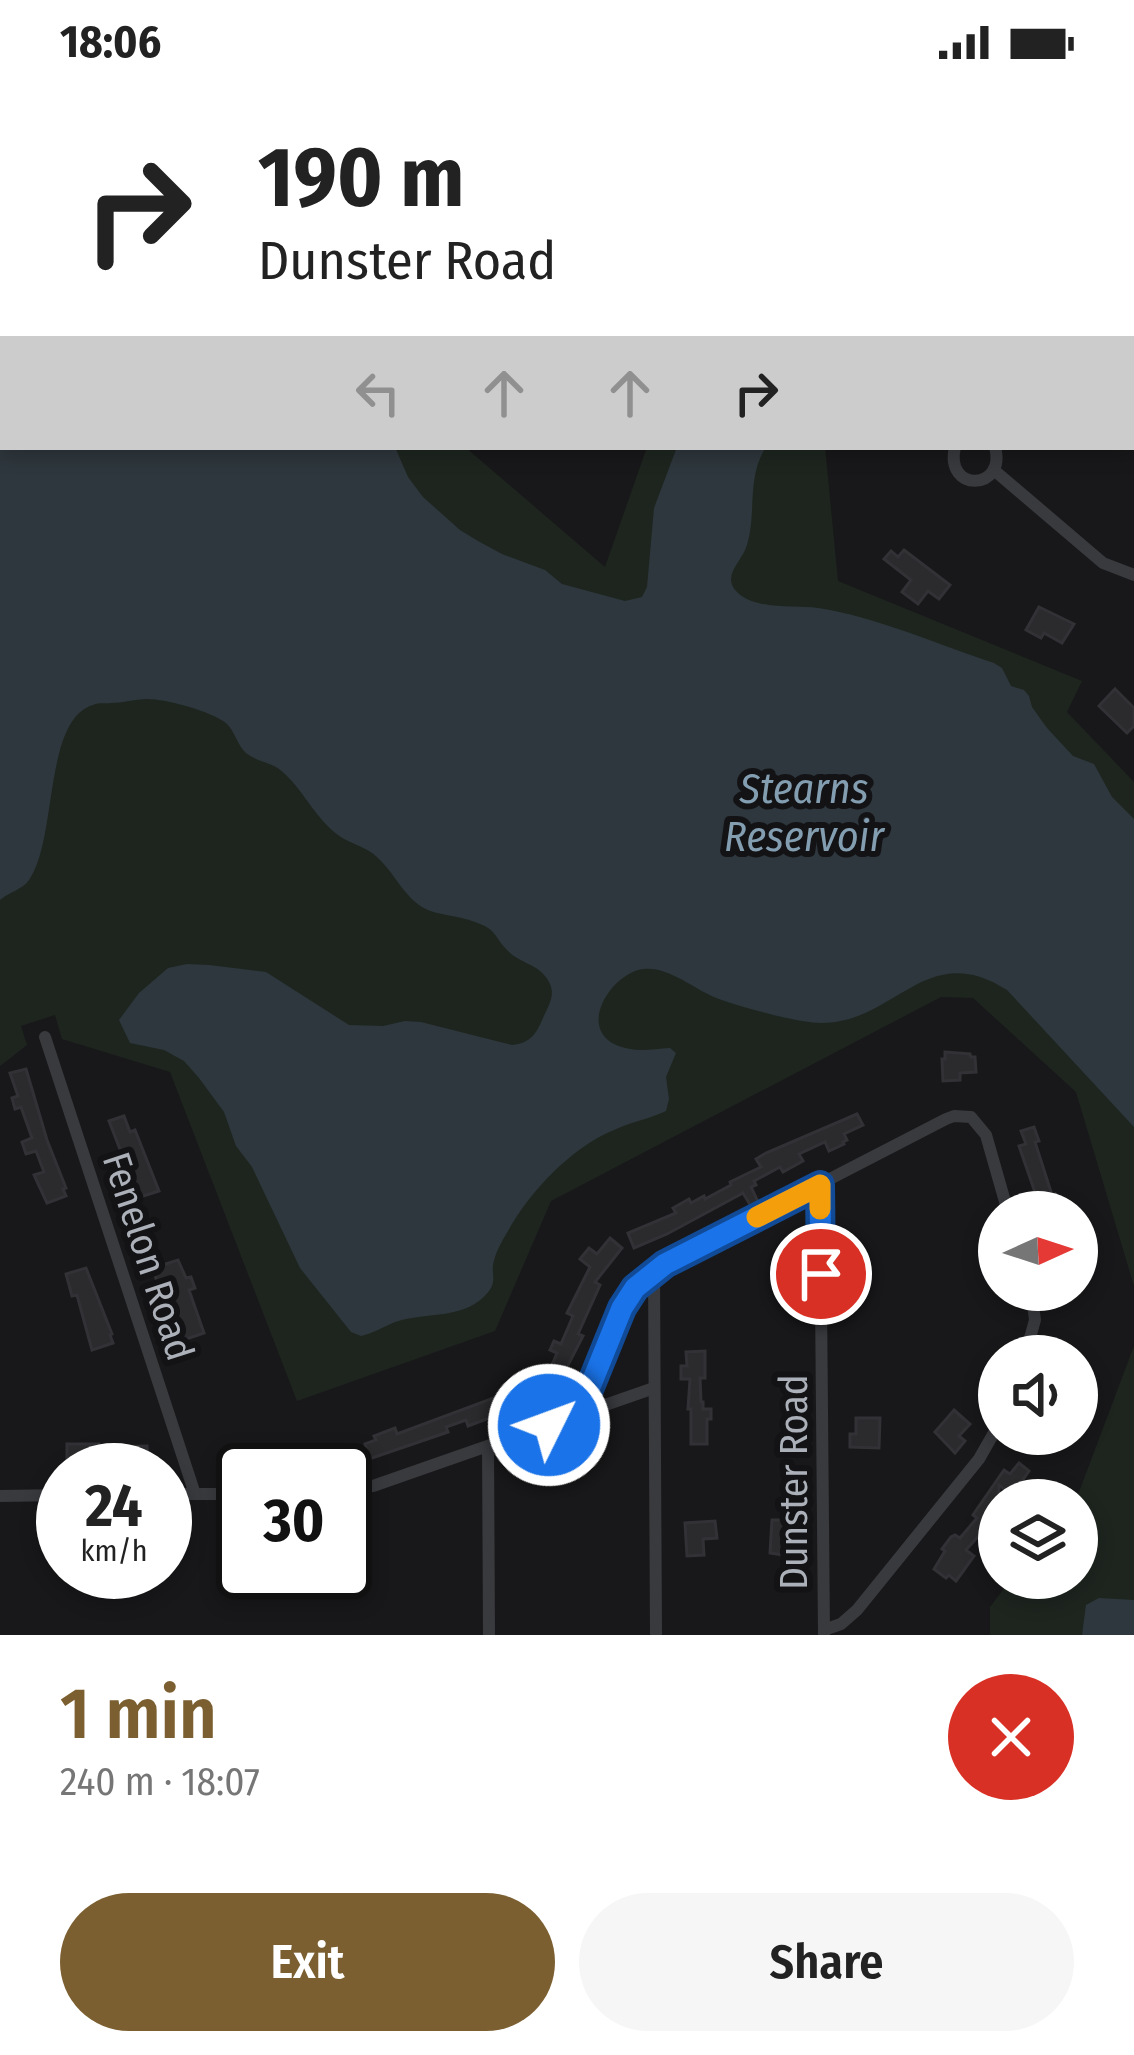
<!DOCTYPE html>
<html lang="en">
<head>
<meta charset="utf-8">
<style>
  :root { --surface:#fff; --page:#f6f6f6; --text:#222; --muted:#767676; --accent:#7b5f30 }
  body { margin:0; font-family:"Fira Sans Condensed",sans-serif; background:var(--page); color:var(--text); height:100vh; display:flex; flex-direction:column; font-size:45px; white-space:nowrap }
  * { box-sizing:border-box; margin:0 }
  p { font-size:39px; color:var(--muted) }
  .icon { flex:none; width:66px; height:66px; fill:none; stroke:currentColor; stroke-width:2; stroke-linecap:round; stroke-linejoin:round }
  .map { position:relative; height:1551px; overflow:hidden }
  .panel { display:flex; flex-direction:column; background:var(--surface); flex:1 }
  .panel>* { flex:none }
  .top-card { position:absolute; left:0px; top:0px; width:1134px; height:366px; box-shadow:0 6px 18px #0003; background:#fff; color:var(--text); overflow:hidden }
  .needle { width:78px; rotate:87deg }
  .fabs { position:absolute; left:978px; top:1107px; display:grid; gap:24px }
  .fabs a { display:grid; place-items:center; width:120px; height:120px; border-radius:50%; background:var(--surface); box-shadow:0 6px 18px #0003; font-size:60px }
  .speed { position:absolute; left:36px; top:1359px; display:flex; gap:24px; font-size:60px; font-weight:700; text-align:center }
  .speed>* { display:grid; place-content:center; width:156px; height:156px; border-radius:50%; background:var(--surface); box-shadow:0 6px 18px #0003; line-height:1 }
  .speed small { font-size:30px; font-weight:400 }
  .speed .limit { border:6px solid #111; border-radius:18px; background:#fff; color:#111 }
  .pin { position:absolute; display:grid; place-items:center; width:102px; height:102px; color:#fff; margin:-51px; border:6px solid #fff; border-radius:50%; box-shadow:0 3px 12px #0007 }
  .me { position:absolute; width:132px; margin:-66px; rotate:48deg; stroke-linejoin:round; filter:drop-shadow(0 0 9px #0008) }
  .turn { display:flex; align-items:center; gap:42px; height:252px; padding:0 60px; font-size:54px }
  .turn .icon { width:156px; height:156px; stroke-width:2.5 }
  .turn b { display:block; font-size:84px; line-height:102px }
  .lanes { display:flex; align-items:center; height:114px; padding:0 60px; background:#0003; justify-content:center; gap:60px; direction:ltr }
  .lanes .off { opacity:.35 }
  .round { display:grid; place-items:center; flex:none; width:126px; height:126px; border-radius:63px; background:var(--page) }
  .summary { display:flex; align-items:center; justify-content:space-between; height:204px; padding:0 60px }
  h1 { font-size:72px; font-weight:600; line-height:90px; color:var(--accent) }
  .action { display:flex; gap:24px; margin-top:auto; padding:24px 60px }
  .action a { flex:1; height:138px; border-radius:72px; background:var(--accent); color:#fff; font-size:48px; font-weight:600; line-height:138px; text-align:center }
  .action a+a { background:var(--page); color:var(--text) }
  .status { display:flex; justify-content:space-between; align-items:center; height:84px; padding:0 60px; background:var(--surface); direction:ltr }
  .status svg { height:33px; fill:currentColor }
  .map>svg:first-child { display:block }
  .green { fill:#1e251f }
  .water { fill:#2e373d }
  .building { fill:#2b2b2e; stroke:#323236; stroke-width:3 }
  .lines { fill:none; stroke-linecap:round; stroke-linejoin:round }
  .street { stroke:#393a3e; stroke-width:12 }
  .secondary { stroke:#47494e; stroke-width:16 }
  .route-casing { stroke:#114b97; stroke-width:30 }
  .route { stroke:#1a73e8; stroke-width:21 }
  .slow { stroke:#f59e0b; stroke-width:21 }
  .labels { text-anchor:middle; stroke-width:12; stroke-linejoin:round; paint-order:stroke }
  .street-label { font-size:39px; fill:#abb0b9; stroke:#131315 }
  .water-label { font-size:42px; font-style:italic; fill:#849eb1; stroke:#131315 }
</style>
</head>
<body>
<div class="status"><b>18:06</b><svg viewBox="0 0 49 12"><path d="M0 12V9h3v3zM5 12V6h3v6zM10 12V3h3v9zM15 12V0h3v12zM26 1h20v11H26zM47 4h2v5h-2z"/></svg></div>
<div class="map">
<svg width="1134" height="1551" viewBox="0 0 1134 1551">
  <rect width="100%" height="100%" fill="#18181a"/>
  <g class="green">
    <polygon points="3,296 3,363 465,363 605,483 647,363 825,363 838,497 1082,597 1067,628 1134,698 1134,1202 1076,1008 973,914 941,913 551,1117 495,1247 297,1317 170,988 62,955 55,931 21,942 27,961 0,982 0,298"/>
    <polygon points="1134,1262 1134,1551 990,1551 990,1523 1012,1494 1077,1494 1077,1416 1073,1416 1079,1408"/>
  </g>
  <g class="water">
    <path d="M 0,315 L 3,315 L 3,363 L 395,363 L 408,393 L 423,413 L 460,446 L 478,457 L 502,470 L 545,486 L 562,500 L 625,517 L 642,513 L 647,503 L 654,424 L 677,363 L 766,363 C 746,394 757,428 747,461 C 742,478 720,492 738,509 C 756,526 795,521 818,524 C 874,532 939,561 994,579 L 1002,584 L 1011,602 L 1024,606 L 1029,612 L 1032,623 L 1047,644 L 1073,672 L 1094,680 L 1112,713 L 1134,735 L 1134,1043 L 1007,906 C 926,854 896,939 821,939 C 798,939 736,922 714,913 C 691,903 664,879 638,886 C 608,895 579,944 616,961 C 634,969 652,965 670,964 L 676,969 L 666,993 L 669,1015 L 666,1027 C 649,1035 631,1038 614,1046 C 572,1063 529,1108 508,1147 C 502,1157 495,1169 493,1181 C 492,1191 496,1198 489,1207 C 466,1237 427,1227 395,1238 C 383,1243 374,1249 361,1252 L 351,1248 L 300,1184 L 252,1083 L 236,1062 L 224,1028 L 199,994 L 184,977 L 164,966 L 130,959 L 119,936 L 139,909 L 168,884 L 187,880 L 209,881 L 266,888 L 349,941 L 383,942 L 405,937 L 421,938 L 512,961 C 531,959 536,950 543,934 C 550,918 558,908 545,892 C 536,880 518,878 508,867 C 493,852 498,846 475,838 C 458,831 437,832 422,823 C 404,812 394,789 379,775 C 366,761 347,760 333,747 C 312,729 301,702 279,685 C 269,678 256,677 246,669 C 237,661 235,647 226,639 C 210,627 167,615 147,615 C 135,615 123,619 111,619 C 104,620 100,618 93,621 C 43,636 58,755 29,796 C 22,806 9,808 0,816 Z"/>
    <polygon points="1099,1514 1134,1516 1134,1551 1082,1551 1086,1521"/>
  </g>
  <g class="building">
    <polygon points="904,466 950,501 939,515 928,507 918,520 902,508 911,496 884,475 891,467 898,473"/>
    <polygon points="1039,523 1074,540 1062,559 1044,549 1041,554 1026,546"/>
    <polygon points="1115,605 1134,624 1134,642 1127,649 1099,622"/>
    <polygon points="945,968 970,970 971,973 975,973 976,988 960,989 960,996 943,997 942,975 945,975"/>
    <polygon points="26,985 47,1056 66,1104 63,1105 66,1112 47,1119 34,1091 44,1088 36,1067 26,1070 22,1058 32,1054 21,1023 15,1025 12,1014 18,1012 10,989"/>
    <polygon points="857,1030 863,1041 844,1050 847,1056 843,1058 844,1060 829,1067 825,1058 799,1070 803,1077 783,1088 780,1083 754,1097 756,1101 751,1103 759,1120 752,1124 743,1109 667,1150 634,1164 628,1149 676,1129 673,1124 689,1115 691,1119 704,1112 705,1115 731,1101 730,1098 761,1083 756,1075 766,1069"/>
    <polygon points="124,1032 130,1048 135,1046 159,1107 134,1115 128,1086 109,1037"/>
    <polygon points="1034,1043 1039,1057 1035,1058 1052,1111 1055,1110 1060,1123 1047,1128 1043,1115 1038,1117 1019,1062 1026,1060 1021,1047"/>
    <polygon points="610,1154 622,1164 595,1198 600,1201 578,1250 583,1252 565,1287 552,1281 557,1269 550,1266 554,1257 561,1260 573,1232 567,1229 590,1183 580,1175 589,1164 597,1170"/>
    <polygon points="178,1176 186,1194 191,1193 195,1204 189,1206 204,1249 180,1257 161,1197 157,1198 153,1184"/>
    <polygon points="86,1184 112,1250 110,1251 113,1259 92,1266 77,1211 72,1212 66,1190"/>
    <polygon points="705,1267 705,1294 700,1294 701,1318 703,1318 703,1325 711,1325 711,1335 707,1335 707,1360 691,1360 691,1325 688,1325 690,1295 681,1295 681,1282 687,1282 686,1268"/>
    <polygon points="545,1291 550,1304 498,1324 499,1328 495,1332 468,1342 466,1336 446,1343 448,1348 369,1375 365,1360 376,1356 374,1352 395,1344 397,1350 510,1308 508,1303 514,1300 513,1297 526,1292 528,1297"/>
    <polygon points="954,1326 970,1340 959,1352 965,1357 955,1369 935,1348"/>
    <polygon points="856,1334 880,1334 879,1364 850,1363 850,1350 856,1350"/>
    <polygon points="67,1360 99,1360 99,1363 147,1362 148,1379 67,1379"/>
    <polygon points="1019,1379 1029,1387 1012,1411 999,1401 999,1451 994,1457 983,1447 966,1466 974,1472 956,1497 949,1491 946,1494 934,1485 945,1467 942,1465 951,1453 955,1451 960,1454 977,1434 973,1431 1004,1386 1010,1390"/>
    <polygon points="772,1436 795,1436 795,1459 790,1459 790,1472 770,1469"/>
    <polygon points="715,1437 717,1454 703,1455 704,1471 687,1472 685,1439"/>
  </g>
  <g class="lines">
    <g class="street">
      <polyline points="735,0 737,3"/>
      <path d="M 955,363 C 944,409 1007,407 995,363"/>
      <polyline points="995,387 1103,479 1134,491"/>
      <polyline points="45,953 195,1410"/>
      <polyline points="820,1101 824,1551"/>
      <polyline points="654,1188 656,1551"/>
      <polyline points="1025,1272 1035,1236 1031,1206"/>
      <polyline points="579,1330 622,1224 635,1204 665,1180 946,1035 954,1032 971,1033 986,1051 1008,1128"/>
      <polyline points="488,1362 489,1551"/>
      <polyline points="345,1408 373,1402 654,1304"/>
      <polyline points="165,1410 243,1410"/>
      <polyline points="0,1412 63,1411"/>
      <polyline points="824,1546 841,1540 857,1526 979,1375 999,1340"/>
    </g>
    <g class="secondary">
      <polyline points="1131,81 1134,81"/>
      <polyline points="0,169 3,167"/>
    </g>
  </g>
  <g class="lines">
    <defs>
      <polyline id="route" points="549,1341 579,1330 622,1224 635,1204 665,1180 820,1101 821,1190"/>
    </defs>
    <use href="#route" class="route-casing"/>
    <use href="#route" class="route"/>
    <polyline class="slow" points="757,1133 820,1101 820,1125"/>
  </g>
  <g class="labels">
    <g class="street-label">
      <text transform="translate(149 1172) rotate(72)" y="14">Fenelon Road</text>
      <text transform="translate(793 1398) rotate(-90)" y="14">Dunster Road</text>
    </g>
    <g class="water-label">
      <text x="804" y="719">Stearns<tspan x="804" dy="48">Reservoir</tspan></text>
    </g>
  </g>
</svg>
<div class="fabs">
<a><svg class="needle" viewBox="-14 -14 28 28"><path d="M0-13l5 13h-10z" fill="#e53935"/><path d="M0 13l5-13h-10z" fill="#767676"/></svg></a>
<a><svg class="icon" aria-label="sound" viewBox="0 0 24 24"><path d="M4 9h4l5-4v14l-5-4H4zM17 9q2 3 0 6"/></svg></a>
<a><svg class="icon" aria-label="layers" viewBox="0 0 24 24"><path d="M12 4l9 5-9 5-9-5zM3 14l9 5 9-5"/></svg></a>
</div>
<div class="speed"><div>24<small>km/h</small></div><div class="limit">30</div></div>
<div class="pin" style="left:821px;top:1190px;background:#d93025"><svg class="icon" aria-label="arrive" viewBox="0 0 24 24"><path d="M6 21V4h12l-3 4 3 4H6"/></svg></div>
<svg class="me" style="left:549px;top:1341px" viewBox="-20 -20 40 40"><circle r="17" fill="#1a73e8" stroke="#fff" stroke-width="3"/><path d="M0-11L8 9 0 5-8 9z" fill="#fff"/></svg>
<div class="top-card">
<div class="turn"><svg class="icon" aria-label="right" viewBox="0 0 24 24"><path d="M7 20v-9h11M14 6l5 5-5 5"/></svg><div><b>190 m</b>Dunster Road</div></div>
<div class="lanes"><svg class="icon off" aria-label="left" viewBox="0 0 24 24"><path d="M17 20v-9H6M10 6l-5 5 5 5"/></svg><svg class="icon off" aria-label="ahead" viewBox="0 0 24 24"><path d="M12 20V5M6 11l6-6 6 6"/></svg><svg class="icon off" aria-label="ahead" viewBox="0 0 24 24"><path d="M12 20V5M6 11l6-6 6 6"/></svg><svg class="icon" aria-label="right" viewBox="0 0 24 24"><path d="M7 20v-9h11M14 6l5 5-5 5"/></svg></div>
</div>
</div>
<section class="panel">
<div class="summary"><div><h1>1 min</h1><p>240 m · 18:07</p></div><a class="round" style="background:#d93025;color:#fff"><svg class="icon" aria-label="close" viewBox="0 0 24 24"><path d="M6 6l12 12M18 6L6 18"/></svg></a></div>
<div class="action"><a>Exit</a><a>Share</a></div>
</section>
</body>
</html>
